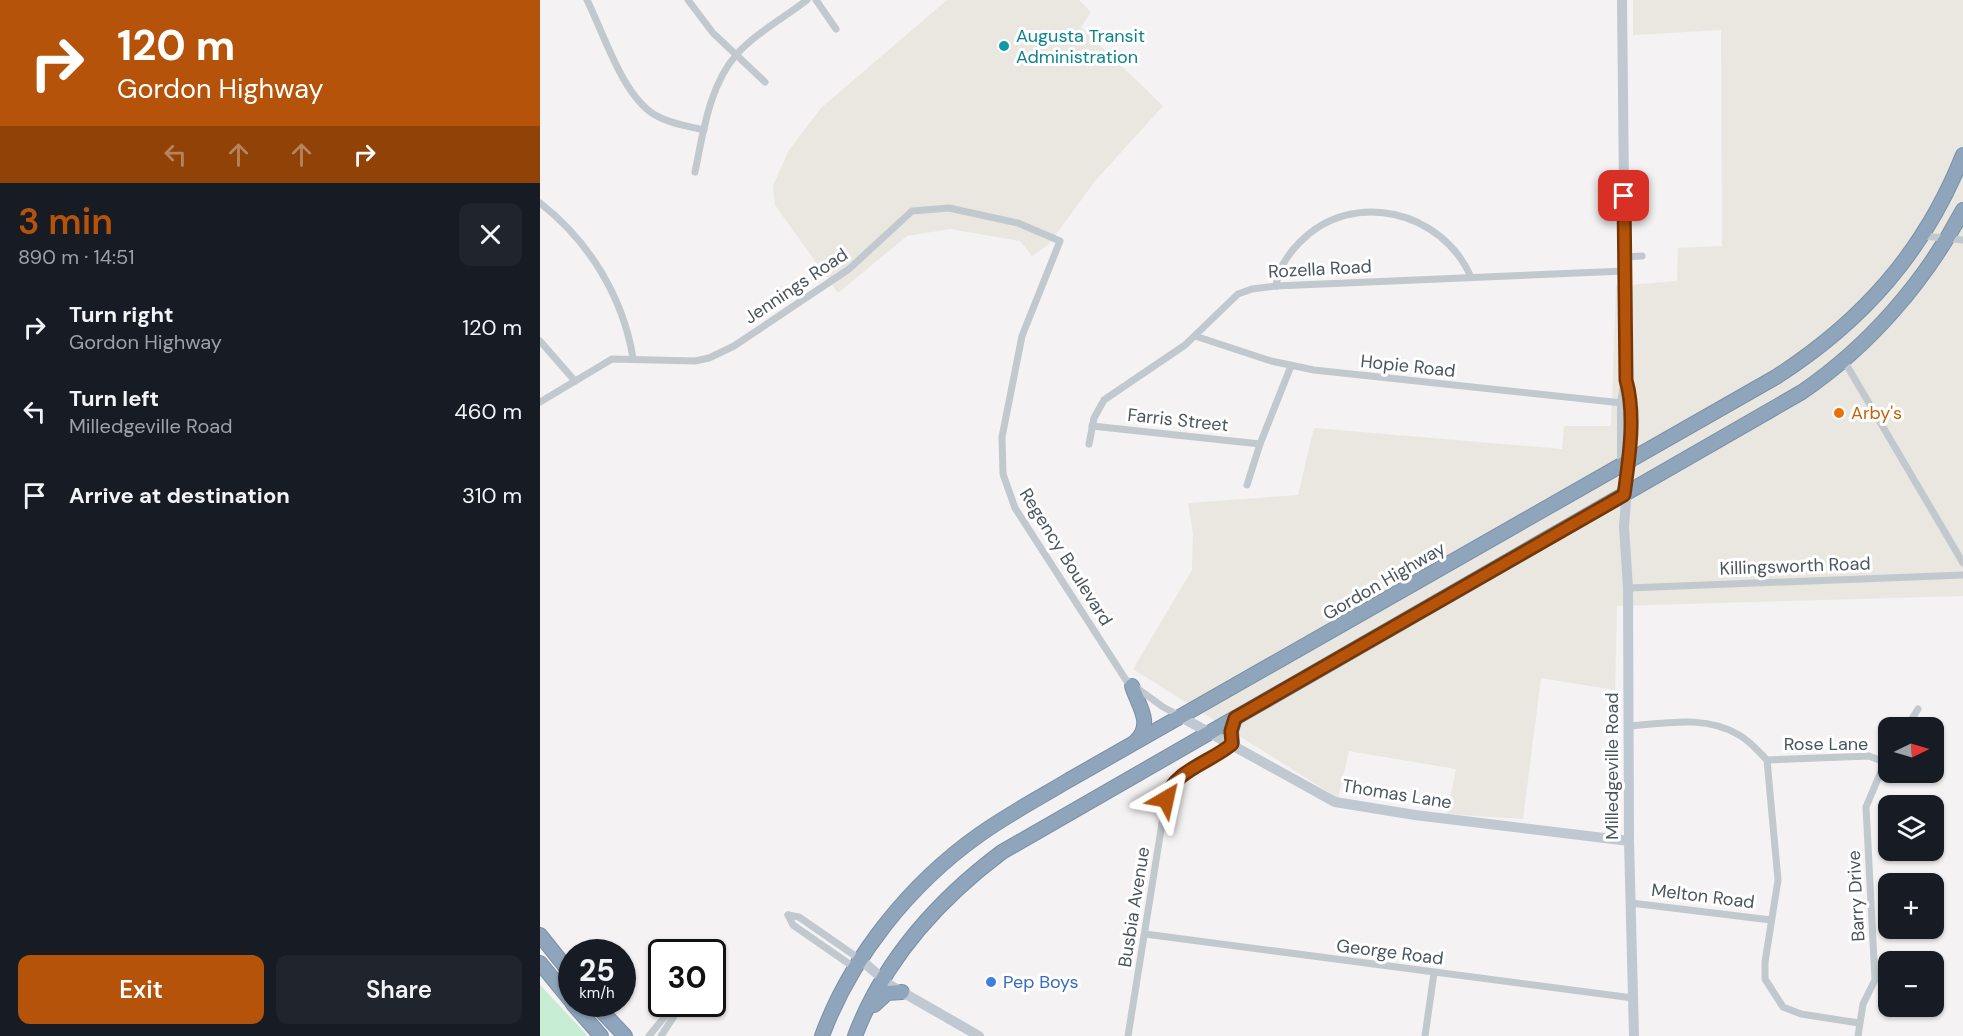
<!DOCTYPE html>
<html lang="en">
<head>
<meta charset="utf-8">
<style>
  :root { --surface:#171b24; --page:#20242c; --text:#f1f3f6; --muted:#9ea1a6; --accent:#b45309 }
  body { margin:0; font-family:"DM Sans",sans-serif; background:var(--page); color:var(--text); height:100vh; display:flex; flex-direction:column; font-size:22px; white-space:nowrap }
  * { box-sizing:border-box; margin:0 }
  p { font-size:20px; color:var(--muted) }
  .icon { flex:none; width:33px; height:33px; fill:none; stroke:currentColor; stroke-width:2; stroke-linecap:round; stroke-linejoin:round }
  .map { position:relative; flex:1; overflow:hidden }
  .panel { display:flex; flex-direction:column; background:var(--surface); width:540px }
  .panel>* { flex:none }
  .guide { background:#b45309; color:#fff; overflow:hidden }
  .needle { width:39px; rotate:85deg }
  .buttons { position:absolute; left:1338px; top:717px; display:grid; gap:12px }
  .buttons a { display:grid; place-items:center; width:66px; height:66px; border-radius:12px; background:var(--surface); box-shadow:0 2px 4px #0004; font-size:30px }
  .speed { position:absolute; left:18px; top:939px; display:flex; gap:12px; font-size:30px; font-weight:700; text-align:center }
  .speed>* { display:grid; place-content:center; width:78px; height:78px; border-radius:50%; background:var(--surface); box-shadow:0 2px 4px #0004; line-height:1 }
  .speed small { font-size:15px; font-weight:400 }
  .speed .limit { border:3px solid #111; border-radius:9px; background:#fff; color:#111 }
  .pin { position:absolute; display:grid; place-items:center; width:51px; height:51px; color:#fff; margin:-26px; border-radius:12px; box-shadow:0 3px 9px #0006 }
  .me { position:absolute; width:66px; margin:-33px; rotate:36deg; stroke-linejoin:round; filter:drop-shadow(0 0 4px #0008) }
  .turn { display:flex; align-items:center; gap:21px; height:126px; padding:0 18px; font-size:27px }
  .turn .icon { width:78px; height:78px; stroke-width:2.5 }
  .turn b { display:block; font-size:42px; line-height:51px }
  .lanes { display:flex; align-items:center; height:57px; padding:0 18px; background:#0003; justify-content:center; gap:30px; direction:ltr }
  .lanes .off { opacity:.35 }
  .round { display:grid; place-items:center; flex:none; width:63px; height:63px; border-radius:12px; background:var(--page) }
  .summary { display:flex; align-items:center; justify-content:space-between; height:102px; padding:0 18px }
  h1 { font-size:36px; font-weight:600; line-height:45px; color:var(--accent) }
  .button { display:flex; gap:12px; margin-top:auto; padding:12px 18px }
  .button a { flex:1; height:69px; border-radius:12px; background:var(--accent); color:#fff; font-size:24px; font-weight:600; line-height:69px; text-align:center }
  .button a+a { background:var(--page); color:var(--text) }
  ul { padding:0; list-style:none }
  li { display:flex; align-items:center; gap:18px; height:84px; padding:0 18px }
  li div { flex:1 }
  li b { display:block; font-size:22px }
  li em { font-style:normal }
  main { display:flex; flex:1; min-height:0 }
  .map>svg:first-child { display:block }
  .commercial { fill:#e9e7e0 }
  .green { fill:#c6ecd4 }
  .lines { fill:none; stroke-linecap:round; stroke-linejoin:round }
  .highway-casing { stroke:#7a90a7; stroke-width:16 }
  .street { stroke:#c1c9cf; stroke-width:7 }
  .secondary { stroke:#c0c8d1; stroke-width:10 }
  .highway { stroke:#8fa5bb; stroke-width:14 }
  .route-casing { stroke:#753606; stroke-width:15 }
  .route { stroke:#b45309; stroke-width:10 }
  .culture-dot { fill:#0f9aa8; stroke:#fff; stroke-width:2 }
  .food-dot { fill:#e8710a; stroke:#fff; stroke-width:2 }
  .shop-dot { fill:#3f7fe0; stroke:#fff; stroke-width:2 }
  .labels { text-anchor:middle; stroke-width:6; stroke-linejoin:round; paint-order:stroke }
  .culture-label { font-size:18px; fill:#0d838f; stroke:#fff; text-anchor:start }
  .street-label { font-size:18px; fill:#4b555e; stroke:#fff }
  .food-label { font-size:18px; fill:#c56008; stroke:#fff; text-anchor:start }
  .shop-label { font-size:18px; fill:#366cbe; stroke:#fff; text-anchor:start }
</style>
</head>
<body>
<main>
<section class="panel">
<div class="guide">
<div class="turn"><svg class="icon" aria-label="right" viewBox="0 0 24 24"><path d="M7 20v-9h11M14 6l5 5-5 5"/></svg><div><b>120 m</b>Gordon Highway</div></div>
<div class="lanes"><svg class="icon off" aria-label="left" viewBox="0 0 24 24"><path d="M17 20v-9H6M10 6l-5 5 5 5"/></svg><svg class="icon off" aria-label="ahead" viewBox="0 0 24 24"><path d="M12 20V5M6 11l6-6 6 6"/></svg><svg class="icon off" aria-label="ahead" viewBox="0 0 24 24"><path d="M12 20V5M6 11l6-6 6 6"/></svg><svg class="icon" aria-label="right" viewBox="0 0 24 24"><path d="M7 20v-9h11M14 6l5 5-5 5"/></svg></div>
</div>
<div class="summary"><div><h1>3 min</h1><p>890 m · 14:51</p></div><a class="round"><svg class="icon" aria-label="close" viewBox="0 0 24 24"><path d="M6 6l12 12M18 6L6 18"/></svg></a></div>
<ul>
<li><svg class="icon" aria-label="right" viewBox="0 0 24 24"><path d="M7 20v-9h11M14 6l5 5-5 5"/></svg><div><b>Turn right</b><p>Gordon Highway</p></div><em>120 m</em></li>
<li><svg class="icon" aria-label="left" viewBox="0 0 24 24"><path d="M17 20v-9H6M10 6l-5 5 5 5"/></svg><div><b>Turn left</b><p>Milledgeville Road</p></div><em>460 m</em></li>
<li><svg class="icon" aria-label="arrive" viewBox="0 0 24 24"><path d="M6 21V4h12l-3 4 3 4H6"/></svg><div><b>Arrive at destination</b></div><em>310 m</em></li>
</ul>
<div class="button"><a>Exit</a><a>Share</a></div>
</section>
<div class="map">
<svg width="1423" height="1036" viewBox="0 0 1423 1036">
  <rect width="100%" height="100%" fill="#f4f2f2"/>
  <g class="commercial">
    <polygon points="407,0 539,0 551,12 541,27 623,106 555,181 508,245 492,256 480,241 410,229 367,236 298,293 235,205 233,186 249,150 281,108"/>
    <polygon points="1093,0 1423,0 1423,596 1077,606 1075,690 1001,678 983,819 907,814 916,769 809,751 798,798 593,669 652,570 653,533 648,503 758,495 774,428 1022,449 1024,426 1071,426 1076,286 1137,281 1138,248 1182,246 1181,30 1093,35"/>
  </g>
  <polygon class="green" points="0,985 46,1034 46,1036 0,1036"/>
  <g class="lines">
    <defs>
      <g id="highway">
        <path d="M 592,686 C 598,705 614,724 596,741"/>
        <polyline points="692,744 691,731 695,718"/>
        <polyline points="0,935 32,975"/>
        <polyline points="0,963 32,1002"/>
        <polyline points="33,1004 61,1036"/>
        <polyline points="55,1004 85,1036"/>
        <polyline points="334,1005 347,993 362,992"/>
        <path d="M 282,1036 C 311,957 370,884 439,835 C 467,815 499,798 529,780 L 1236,377 C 1323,321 1385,251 1423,155"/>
        <path d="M 315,1036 C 344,960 398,900 462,852 L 1262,392 C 1329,346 1385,282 1423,210"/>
      </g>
    </defs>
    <use href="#highway" class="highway-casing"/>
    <g class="street">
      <path d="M 47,0 C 64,34 82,95 115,115 C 130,124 148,126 164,130"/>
      <polyline points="148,0 173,33 225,82"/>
      <polyline points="276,0 296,29"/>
      <path d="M 155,172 C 163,134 169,85 197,54 C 216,33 245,17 267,0"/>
      <path d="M 0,203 C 49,241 83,297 93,358"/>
      <polyline points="1384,236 1423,240"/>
      <polyline points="1084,257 1102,256"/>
      <path d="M 736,286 C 738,269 748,254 760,242 C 813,188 902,211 931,277"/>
      <polyline points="655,336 731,361 774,370 1082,403"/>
      <polyline points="0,341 35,381"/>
      <polyline points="1303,359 1423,563"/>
      <polyline points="0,402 72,359 155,361 169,358 194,346 309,269 372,211 409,208 478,223 520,241 482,336 462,437 463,474 475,508 586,680 623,707 640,716"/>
      <polyline points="552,426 720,444 751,366"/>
      <polyline points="549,444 554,418 564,400 645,345 698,294 712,289 736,286 1084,271"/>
      <polyline points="707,485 720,444"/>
      <polyline points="1088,588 1423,575"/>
      <path d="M 1089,726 C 1126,723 1166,715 1199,735 C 1210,741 1219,752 1227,760 L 1238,880 L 1225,962 L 1225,979 L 1243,1007 L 1261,1014 L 1319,1023"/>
      <polyline points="1366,728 1378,709"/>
      <polyline points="1227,760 1329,756 1344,762"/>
      <polyline points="1091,903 1231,920"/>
      <polyline points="248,915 253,925 315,968"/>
      <polyline points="248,915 259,917 321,960"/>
      <polyline points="605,934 1093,998"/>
      <polyline points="109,1036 135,1004"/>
      <polyline points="121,1036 142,1004"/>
      <polyline points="588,1036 627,792 638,779 692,744"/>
      <polyline points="885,1036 894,973"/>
      <polyline points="1318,1036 1323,1004 1335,980 1326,807 1348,755"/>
    </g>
    <g class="secondary">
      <polyline points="1086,380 1090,393 1089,461 1084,527 1088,588 1089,841 1094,1036"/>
      <polyline points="1082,470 1082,403 1086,380 1082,0"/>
      <polyline points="641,717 795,802 875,815 1089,841"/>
      <polyline points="321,960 350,985 439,1036"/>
    </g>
    <use href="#highway" class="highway"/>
  </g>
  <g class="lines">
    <defs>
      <path id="route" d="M 626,799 C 631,772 673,761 692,744 L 691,731 L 695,718 L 1084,495 C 1089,459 1096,415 1086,380 L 1084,196"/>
    </defs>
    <use href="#route" class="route-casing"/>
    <use href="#route" class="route"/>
  </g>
  <circle class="culture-dot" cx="464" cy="46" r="6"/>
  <circle class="food-dot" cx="1299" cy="413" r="6"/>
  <circle class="shop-dot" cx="451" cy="982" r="6"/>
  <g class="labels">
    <g class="culture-label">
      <text x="476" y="42">Augusta Transit<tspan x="476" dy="21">Administration</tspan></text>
    </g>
    <g class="street-label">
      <text transform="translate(780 269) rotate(-3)" y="6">Rozella Road</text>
      <text transform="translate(256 286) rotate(-34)" y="6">Jennings Road</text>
      <text transform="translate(868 366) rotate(6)" y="6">Hopie Road</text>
      <text transform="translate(638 420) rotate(6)" y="6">Farris Street</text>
      <text transform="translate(526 557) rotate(58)" y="6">Regency Boulevard</text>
      <text transform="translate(1255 566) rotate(-2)" y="6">Killingsworth Road</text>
      <text transform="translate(844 581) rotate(-30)" y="6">Gordon Highway</text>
      <text x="1286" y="750">Rose Lane</text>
      <text transform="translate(1072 766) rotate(-90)" y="6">Milledgeville Road</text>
      <text transform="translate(857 794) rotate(9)" y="6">Thomas Lane</text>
      <text transform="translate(1163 896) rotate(7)" y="6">Melton Road</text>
      <text transform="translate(1316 896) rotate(-93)" y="6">Barry Drive</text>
      <text transform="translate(594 907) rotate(-81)" y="6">Busbia Avenue</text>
      <text transform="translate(850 952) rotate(7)" y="6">George Road</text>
    </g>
    <g class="food-label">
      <text x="1311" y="419">Arby's</text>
    </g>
    <g class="shop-label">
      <text x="463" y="988">Pep Boys</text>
    </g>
  </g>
</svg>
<div class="buttons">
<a><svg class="needle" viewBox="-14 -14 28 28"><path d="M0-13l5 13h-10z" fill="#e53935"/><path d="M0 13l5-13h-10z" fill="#9ea1a6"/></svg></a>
<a><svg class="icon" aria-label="layers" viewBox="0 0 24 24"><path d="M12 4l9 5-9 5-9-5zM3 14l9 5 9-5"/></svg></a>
<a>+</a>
<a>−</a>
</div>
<div class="speed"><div>25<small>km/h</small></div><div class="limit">30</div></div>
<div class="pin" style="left:1084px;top:196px;background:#d93025"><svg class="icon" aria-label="arrive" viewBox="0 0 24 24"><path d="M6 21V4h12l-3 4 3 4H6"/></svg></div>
<svg class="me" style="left:626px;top:799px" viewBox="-20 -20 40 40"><path d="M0-17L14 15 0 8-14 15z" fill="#b45309" stroke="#fff" stroke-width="4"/></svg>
</div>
</main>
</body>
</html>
